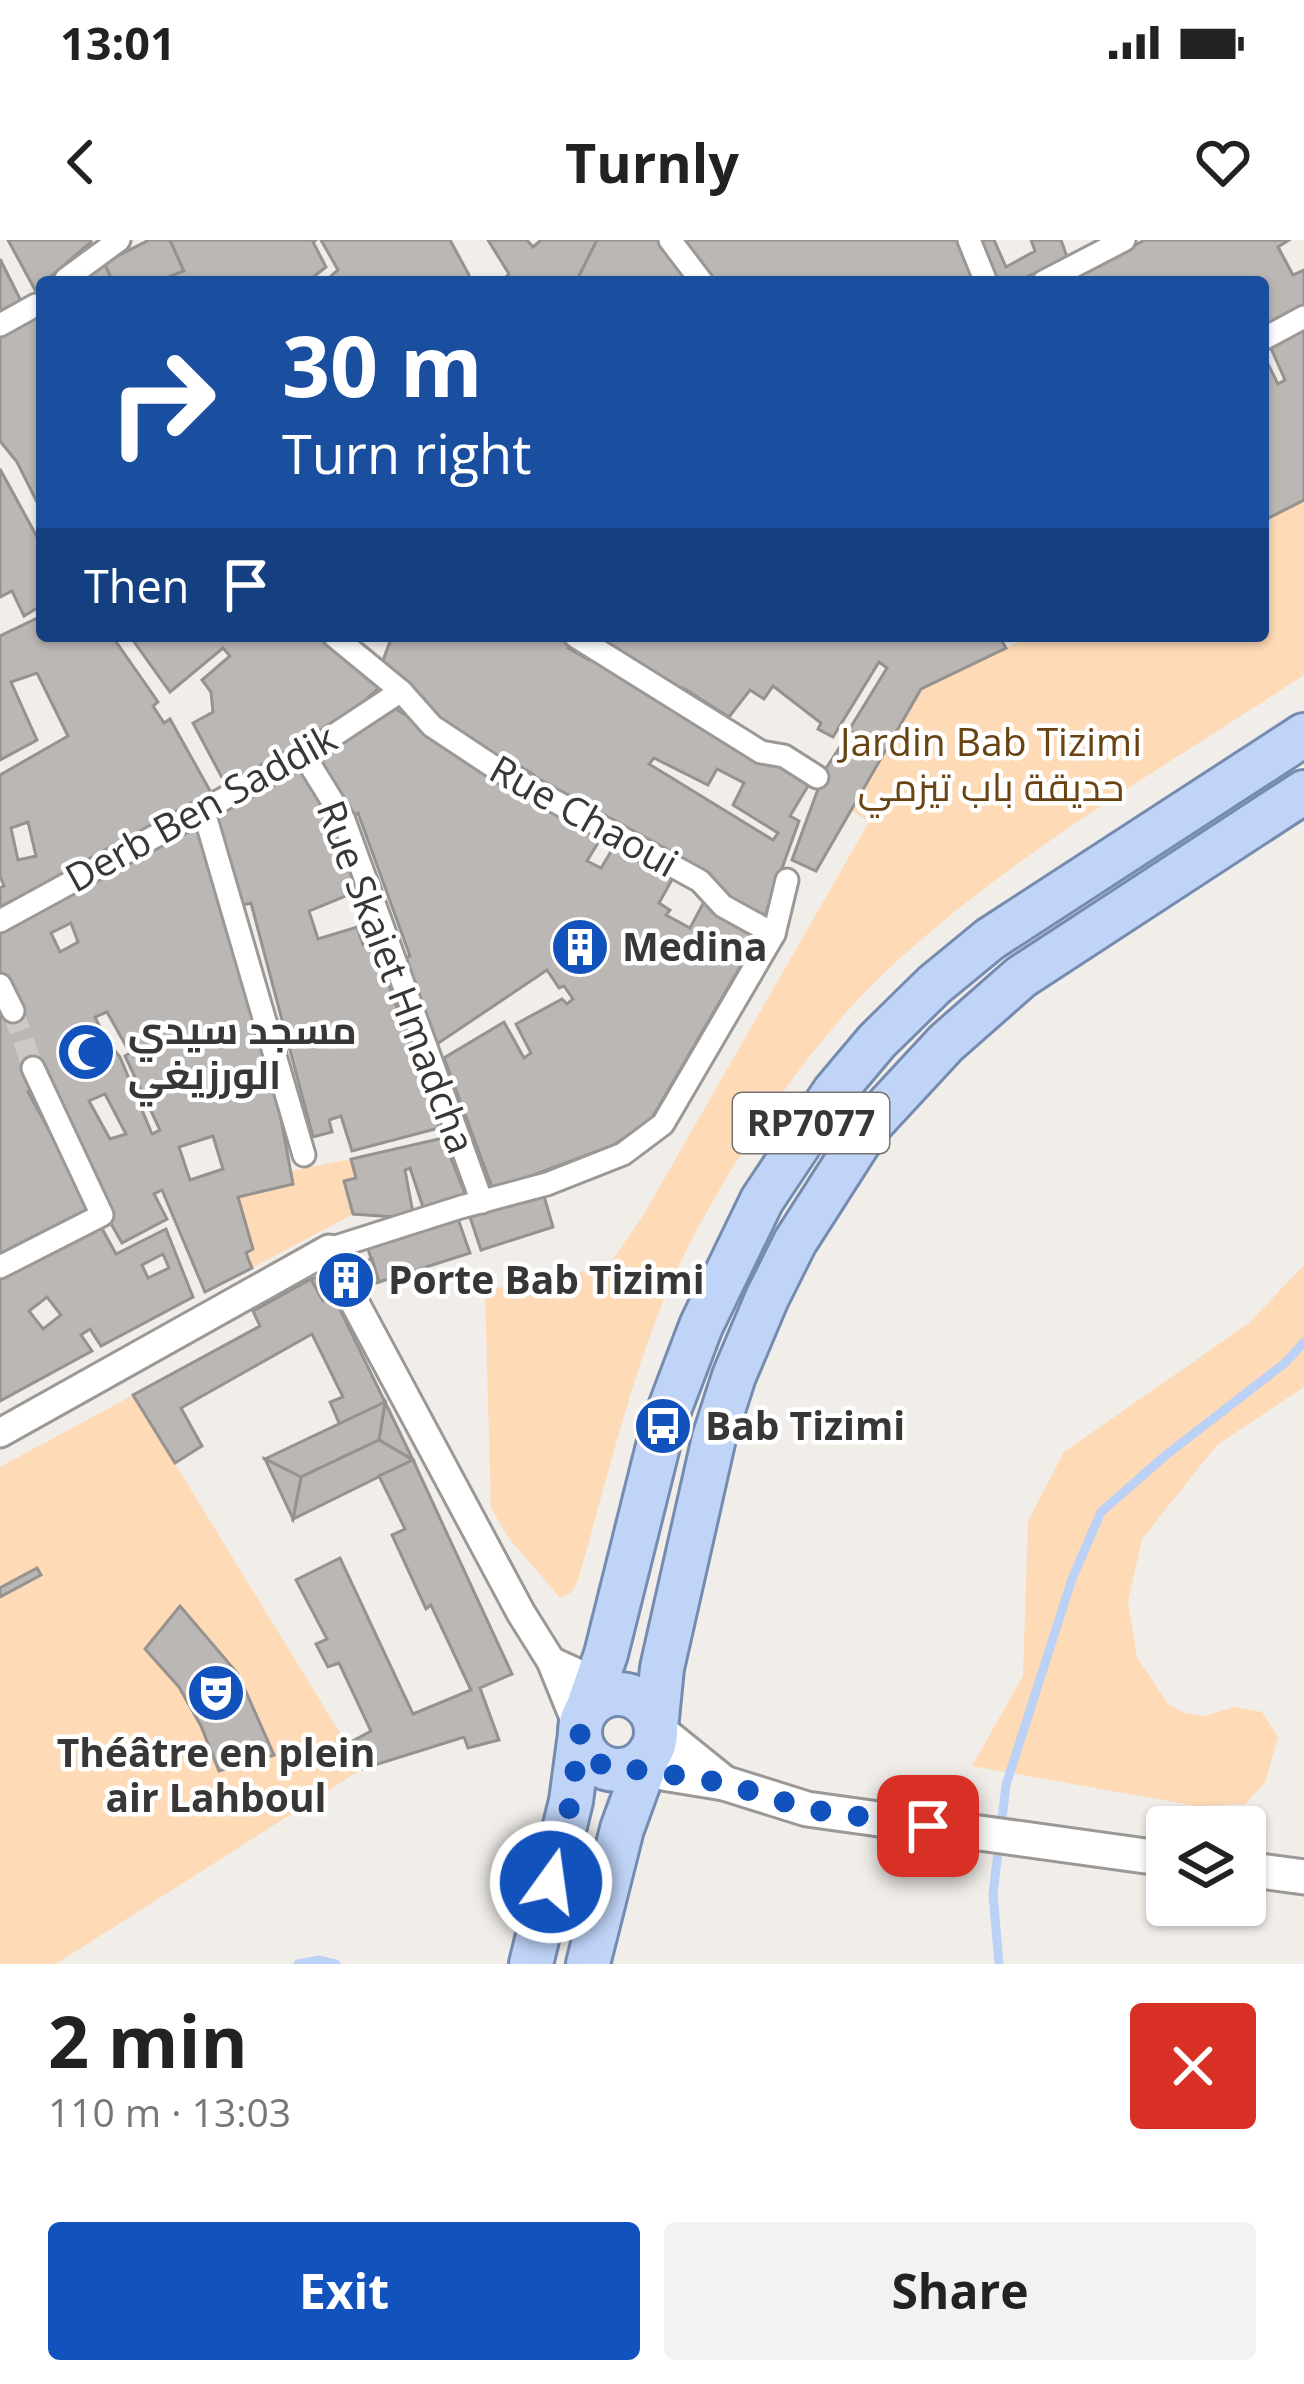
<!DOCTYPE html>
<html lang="en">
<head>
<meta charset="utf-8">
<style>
  :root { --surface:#fff; --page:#f2f2f2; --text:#222; --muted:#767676; --accent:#1252bd }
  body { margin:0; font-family:"Open Sans",Cairo,sans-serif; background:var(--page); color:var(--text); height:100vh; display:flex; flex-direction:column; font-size:45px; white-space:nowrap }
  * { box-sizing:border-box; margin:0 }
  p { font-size:39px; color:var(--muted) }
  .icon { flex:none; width:66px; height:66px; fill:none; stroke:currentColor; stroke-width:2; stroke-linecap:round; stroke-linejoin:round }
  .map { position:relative; height:1724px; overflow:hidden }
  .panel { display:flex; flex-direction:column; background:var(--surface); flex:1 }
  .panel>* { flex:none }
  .banner { position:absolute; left:36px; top:36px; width:1233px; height:366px; border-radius:12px; box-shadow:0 3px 9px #0004; background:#1a4fa0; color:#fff; overflow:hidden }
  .buttons { position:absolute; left:1146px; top:1566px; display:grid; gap:24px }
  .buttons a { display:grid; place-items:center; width:120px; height:120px; border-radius:12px; background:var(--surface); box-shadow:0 3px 9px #0004; font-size:60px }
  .pin { position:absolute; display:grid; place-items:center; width:102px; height:102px; color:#fff; margin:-51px; border-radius:24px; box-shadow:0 6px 18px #0006 }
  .me { position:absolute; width:132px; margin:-66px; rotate:14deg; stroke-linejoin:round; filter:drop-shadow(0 0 9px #0008) }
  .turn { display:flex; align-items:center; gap:42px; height:252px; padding:0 48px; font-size:54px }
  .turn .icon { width:156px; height:156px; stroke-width:2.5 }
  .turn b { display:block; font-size:84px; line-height:102px }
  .then { display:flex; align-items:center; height:114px; padding:0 48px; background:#0003; gap:24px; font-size:45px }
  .round { display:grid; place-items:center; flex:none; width:126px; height:126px; border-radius:12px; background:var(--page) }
  .headline { display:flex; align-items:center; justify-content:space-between; height:204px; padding:0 48px }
  h1 { font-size:72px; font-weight:700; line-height:90px }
  .primary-button { display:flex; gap:24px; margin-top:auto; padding:24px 48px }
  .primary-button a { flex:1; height:138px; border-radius:12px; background:var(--accent); color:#fff; font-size:48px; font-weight:700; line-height:138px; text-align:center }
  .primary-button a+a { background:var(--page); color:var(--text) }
  .status { display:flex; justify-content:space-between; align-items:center; height:84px; padding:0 60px; background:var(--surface); direction:ltr }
  .status svg { height:33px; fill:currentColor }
  header { display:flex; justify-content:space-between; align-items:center; height:156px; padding:0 48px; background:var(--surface); font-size:54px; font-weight:700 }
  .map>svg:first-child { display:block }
  .green { fill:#fedab6 }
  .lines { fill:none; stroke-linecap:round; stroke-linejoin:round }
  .stream { stroke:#bbd1f6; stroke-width:9 }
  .building { fill:#bbb7b4; stroke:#95928f; stroke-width:3; fill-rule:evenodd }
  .pedestrian-tunnel { stroke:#ccc9c6; stroke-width:21; stroke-dasharray:21 10; stroke-linecap:butt }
  .pedestrian-casing { stroke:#9b9895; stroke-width:27 }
  .minor-casing { stroke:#9b9895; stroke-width:33 }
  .tertiary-casing { stroke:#9b9895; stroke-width:39 }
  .primary-casing { stroke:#758bb0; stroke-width:48 }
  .pedestrian { stroke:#fff; stroke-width:21 }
  .minor { stroke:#fff; stroke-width:27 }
  .tertiary { stroke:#fff; stroke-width:33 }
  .primary { stroke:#c0d4f8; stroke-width:42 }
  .route { stroke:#1252bd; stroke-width:21; stroke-dasharray:0 37.8 }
  .labels { text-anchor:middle; stroke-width:9; stroke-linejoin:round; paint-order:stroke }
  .shield { fill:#fff; stroke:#747372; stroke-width:3 }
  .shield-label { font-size:36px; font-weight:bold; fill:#383735 }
  .park-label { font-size:39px; fill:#6a4313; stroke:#fff }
  .street-label { font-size:39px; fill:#383735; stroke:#fff }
  .poi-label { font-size:39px; font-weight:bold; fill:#383735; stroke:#fff; text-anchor:start }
</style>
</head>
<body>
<div class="status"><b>13:01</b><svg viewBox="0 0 49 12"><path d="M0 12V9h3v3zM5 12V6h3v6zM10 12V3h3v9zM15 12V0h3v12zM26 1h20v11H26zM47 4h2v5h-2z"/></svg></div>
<header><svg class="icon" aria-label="back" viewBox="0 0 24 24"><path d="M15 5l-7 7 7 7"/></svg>Turnly<svg class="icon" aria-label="heart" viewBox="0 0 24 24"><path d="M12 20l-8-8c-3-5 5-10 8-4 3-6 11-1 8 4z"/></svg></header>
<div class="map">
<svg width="1304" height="1724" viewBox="0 0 1304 1724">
  <rect width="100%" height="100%" fill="#f1eeea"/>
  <g class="green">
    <path d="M 1304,260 L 1304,435 C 1160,530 1006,617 881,736 C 809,805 731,921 686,1011 C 637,1108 609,1234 578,1340 L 572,1352 L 560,1358 L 508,1297 L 491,1268 L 485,1053 L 521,1040 L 564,1038 L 611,1022 L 644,974 L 869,582 L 851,570 L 921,449 L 1031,396 L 1263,396 L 1263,281 Z"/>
    <polygon points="351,919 356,938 345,942 353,974 252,1028 246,1013 253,1008 238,957 292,944 291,931"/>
    <polygon points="1304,1025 1304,1147 1217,1205 1142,1299 1128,1361 1137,1417 1168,1464 1184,1473 1205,1476 1234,1467 1262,1472 1278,1497 1265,1543 1245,1564 1196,1566 972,1526 1023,1436 1028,1281 1064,1212 1249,1083"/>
    <polygon points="133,1155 362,1529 56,1724 0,1724 0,1227"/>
  </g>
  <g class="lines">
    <g class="stream">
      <polyline points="1001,1587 1006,1545 1072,1339 1101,1272 1166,1215 1285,1123 1304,1102"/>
      <polyline points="298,1724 320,1720 336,1724"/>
      <polyline points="999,1724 993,1654 999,1604"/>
    </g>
  </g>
  <g class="building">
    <polygon points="8,0 91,0 91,2 35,50"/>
    <polygon points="149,0 170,0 184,31 157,42 113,42 104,23"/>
    <polygon points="170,0 316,0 313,2 326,27 307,42 157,42 184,31"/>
    <polygon points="321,0 450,0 469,35 466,42 324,42 338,30"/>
    <polygon points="488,0 527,0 533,7 541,0 597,0 576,42 501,42 509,34"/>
    <polygon points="597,0 662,0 693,42 576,42"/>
    <polygon points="680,0 960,0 978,42 711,42"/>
    <polygon points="980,0 994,0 1006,27 1035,11 1031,0 1061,0 1067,17 1017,42 998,42"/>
    <polygon points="1145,0 1289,0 1278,7 1293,35 1304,30 1304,65 1263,87 1263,42 1061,42"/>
    <polygon points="0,19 22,63 0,75"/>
    <polygon points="104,23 113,42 82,42 80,38"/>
    <polygon points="42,73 42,272 17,222 0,201 0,96"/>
    <polygon points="1304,89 1304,260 1263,281 1263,114 1278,144 1285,140 1270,106"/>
    <polygon points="0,229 42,306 42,365 24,376 12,351 0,357"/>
    <path d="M 42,376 L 42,396 L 112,396 L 158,462 L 153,466 L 164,483 L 170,479 L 214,558 L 0,669 L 0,648 L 4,646 L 0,636 L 0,535 L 68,496 L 37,433 L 11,442 L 37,500 L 0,520 L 0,396 ZM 28,582 L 36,616 L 18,620 L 11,588 Z"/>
    <polygon points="130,396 322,396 380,447 344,479 228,549 193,483 213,472 211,452 202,440 230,416 223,408 170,452"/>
    <path d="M 392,396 L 564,396 L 571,401 L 568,408 L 589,420 L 592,415 L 764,524 L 778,519 L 811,541 L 790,576 L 799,581 L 763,681 L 709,642 L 711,635 L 701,629 L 698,633 L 531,541 L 534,535 L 502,515 L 497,521 L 438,482 L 422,464 L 425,459 L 382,423 ZM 654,518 L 708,545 L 717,529 L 744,543 L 733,565 L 778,593 L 773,600 L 649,524 Z"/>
    <polygon points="595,396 999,396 1006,408 921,449 816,631 792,620 825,530 845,499 867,512 871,504 849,490 887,428 879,422 833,497 818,489 821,483 773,446 764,459 750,450 729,477 683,448 668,445"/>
    <polygon points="396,469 601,598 587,621 601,628 615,605 674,636 659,663 670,670 666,675 690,688 706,658 757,698 652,878 614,905 493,950 444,818 504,782 524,818 531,813 516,784 562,759 567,764 573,759 564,746 559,748 547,730 437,804 403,719 410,716 358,573 352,577 315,518"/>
    <polygon points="300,528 336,585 358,651 309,671 318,699 357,687 363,705 374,702 439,888 352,911 341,876 329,880 332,892 313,897 251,663 239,666 214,578"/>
    <path d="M 202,585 L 279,868 L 293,944 L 238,957 L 253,1009 L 246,1013 L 252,1028 L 205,1052 L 162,950 L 154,954 L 167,979 L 122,1003 L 110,982 L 111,977 L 36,848 L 28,852 L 95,973 L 0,1019 L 0,758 L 20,769 L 0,732 L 0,692 ZM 71,683 L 78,702 L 60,712 L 51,693 ZM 107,772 L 130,813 L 125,816 L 160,890 L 152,894 L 120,817 L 106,800 L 95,777 ZM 105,854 L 126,894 L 110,899 L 89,861 ZM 213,896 L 223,929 L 190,940 L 179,907 Z"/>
    <polygon points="443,898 466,956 424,970 410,928 405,930 413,973 395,977 353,974 344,941 356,938 351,919"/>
    <polygon points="544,956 553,987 481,1010 470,977"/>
    <polygon points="458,979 470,1013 379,1042 367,1006"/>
    <path d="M 99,983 L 116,1014 L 166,989 L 193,1057 L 101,1106 L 90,1089 L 81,1095 L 92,1111 L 0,1161 L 0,1037 ZM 163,1014 L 169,1028 L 148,1038 L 142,1025 ZM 47,1057 L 61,1075 L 43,1089 L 29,1071 Z"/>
    <polygon points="372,1019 379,1042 323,1061 311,1039"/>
    <polygon points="311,1039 323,1061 334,1057 385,1162 340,1185 330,1162 343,1157 312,1094 181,1168 202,1206 175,1223 133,1155 260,1086 253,1071"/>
    <polygon points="385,1162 413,1220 379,1200"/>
    <polygon points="385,1162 379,1200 301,1237 265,1219"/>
    <polygon points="379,1200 413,1220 293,1279 301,1237"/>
    <polygon points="265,1219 301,1237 293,1279"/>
    <polygon points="413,1220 512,1434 480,1448 499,1500 468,1508 464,1497 362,1529 347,1504 371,1491 339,1423 328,1427 316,1404 327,1399 296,1340 340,1318 413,1474 471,1450 431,1365 426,1369 392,1295 405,1289 379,1236"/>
    <polygon points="37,1328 41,1335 0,1357 0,1348"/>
    <polygon points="180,1366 238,1434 274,1515 219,1531 201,1486 179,1447 145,1409"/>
  </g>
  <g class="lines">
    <polyline class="pedestrian-tunnel" points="13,771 33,828"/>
    <defs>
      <g id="pedestrian">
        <polyline points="670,0 702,42"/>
        <polyline points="969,0 986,42"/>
        <polyline points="66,39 119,0"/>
        <polyline points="1043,42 1124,0"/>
        <polyline points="0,85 36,65"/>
        <polyline points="1265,98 1304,77"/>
        <polyline points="334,396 401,451 432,486 500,531 700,641 723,666 774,694"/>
        <polyline points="575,396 761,512 784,516 817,537"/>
        <polyline points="304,515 344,580 482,962"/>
        <polyline points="204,572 304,915"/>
        <polyline points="0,681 304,515 401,451"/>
        <polyline points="0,745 13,771"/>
        <polyline points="329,1009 461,967 547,944 623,914 663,884 774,694 787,640"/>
        <polyline points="0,1027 102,975 33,828"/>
      </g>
      <g id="minor">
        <polyline points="349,1052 521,1373 551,1421"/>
        <polyline points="0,1193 329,1009 339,1030"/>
        <polyline points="579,1490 551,1421 621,1453"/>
      </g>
      <g id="tertiary">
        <polyline points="620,1530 644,1530 724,1543 656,1488"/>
        <polyline points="724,1543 807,1569 1167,1619"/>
        <polyline points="1245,1629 1304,1637"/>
      </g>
      <g id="primary">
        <circle cx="618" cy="1492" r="38"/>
        <polyline points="587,1469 606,1414 663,1186 701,1086 762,960 834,852 877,801 934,745 990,699 1304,495"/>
        <polyline points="656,1488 662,1428 714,1198 734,1136 767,1058 795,1002 870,885 946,803 1021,737 1304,552"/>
        <polyline points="531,1724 571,1561 580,1494"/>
        <polyline points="588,1724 622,1589 650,1512"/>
      </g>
    </defs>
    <use href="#pedestrian" class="pedestrian-casing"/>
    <use href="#minor" class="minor-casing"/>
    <use href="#tertiary" class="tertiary-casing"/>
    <use href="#primary" class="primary-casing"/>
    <use href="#pedestrian" class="pedestrian"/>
    <use href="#minor" class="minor"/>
    <use href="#tertiary" class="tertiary"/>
    <use href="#primary" class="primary"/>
  </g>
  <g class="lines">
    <polyline class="route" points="551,1642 571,1561 580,1494 589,1516 608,1529 644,1530 724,1543 807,1569 928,1586"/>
  </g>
  <defs>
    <symbol id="building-disc" viewBox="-11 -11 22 22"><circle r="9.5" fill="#1252bd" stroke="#fff"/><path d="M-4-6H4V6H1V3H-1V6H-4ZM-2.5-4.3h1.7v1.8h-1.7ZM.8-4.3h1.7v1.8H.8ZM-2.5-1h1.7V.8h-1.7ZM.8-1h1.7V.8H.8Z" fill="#fff"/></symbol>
    <symbol id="mosque-disc" viewBox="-11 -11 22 22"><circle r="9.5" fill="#1252bd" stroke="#fff"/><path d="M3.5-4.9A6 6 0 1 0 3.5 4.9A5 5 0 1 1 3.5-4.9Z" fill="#fff"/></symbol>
    <symbol id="bus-disc" viewBox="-11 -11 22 22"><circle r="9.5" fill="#1252bd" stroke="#fff"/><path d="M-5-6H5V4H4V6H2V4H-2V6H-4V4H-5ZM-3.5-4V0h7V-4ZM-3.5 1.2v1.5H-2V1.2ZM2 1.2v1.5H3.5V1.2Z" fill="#fff"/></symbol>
    <symbol id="theatre-disc" viewBox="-11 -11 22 22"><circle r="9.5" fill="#1252bd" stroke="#fff"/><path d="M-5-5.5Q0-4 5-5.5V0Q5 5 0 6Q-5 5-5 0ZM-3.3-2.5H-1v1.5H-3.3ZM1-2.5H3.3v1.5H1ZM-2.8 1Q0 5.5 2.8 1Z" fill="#fff"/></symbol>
  </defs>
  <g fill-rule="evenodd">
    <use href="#building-disc" x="547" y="674" width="66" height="66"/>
    <use href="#mosque-disc" x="53" y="779" width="66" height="66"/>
    <use href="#building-disc" x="313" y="1007" width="66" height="66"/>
    <use href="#bus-disc" x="630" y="1153" width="66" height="66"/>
    <use href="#theatre-disc" x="183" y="1420" width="66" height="66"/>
  </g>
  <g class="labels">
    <rect class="shield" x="733" y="853" width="156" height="60" rx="9"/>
    <g class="shield-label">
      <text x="811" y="896">RP7077</text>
    </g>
    <g class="park-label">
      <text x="991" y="516">Jardin Bab Tizimi<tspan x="991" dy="45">حديقة باب تيزمي</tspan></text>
    </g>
    <g class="street-label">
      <text transform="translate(201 568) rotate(-29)" y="14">Derb Ben Saddik</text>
      <text transform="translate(584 576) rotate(29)" y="14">Rue Chaoui</text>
      <text transform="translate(396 737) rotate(69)" y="14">Rue Skaiet Hmadcha</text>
    </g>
    <g class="poi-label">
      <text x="622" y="721">Medina</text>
      <text x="128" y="804">مسجد سيدي<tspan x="128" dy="45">الورزيغي</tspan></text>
      <text x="388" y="1054">Porte Bab Tizimi</text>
      <text x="705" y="1200">Bab Tizimi</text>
      <text x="216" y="1527" text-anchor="middle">Théâtre en plein<tspan x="216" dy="45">air Lahboul</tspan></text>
    </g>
  </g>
</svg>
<div class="buttons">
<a><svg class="icon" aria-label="layers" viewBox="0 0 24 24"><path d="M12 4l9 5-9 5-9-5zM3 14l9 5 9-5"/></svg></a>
</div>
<div class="pin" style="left:928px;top:1586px;background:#d93025"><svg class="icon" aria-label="arrive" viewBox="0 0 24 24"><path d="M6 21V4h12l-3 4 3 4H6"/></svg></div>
<svg class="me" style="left:551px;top:1642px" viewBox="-20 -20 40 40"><circle r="17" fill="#1252bd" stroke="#fff" stroke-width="3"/><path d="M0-11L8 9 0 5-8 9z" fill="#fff"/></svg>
<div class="banner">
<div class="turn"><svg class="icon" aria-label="right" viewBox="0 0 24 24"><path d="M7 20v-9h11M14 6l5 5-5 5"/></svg><div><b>30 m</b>Turn right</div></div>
<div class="then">Then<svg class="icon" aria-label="arrive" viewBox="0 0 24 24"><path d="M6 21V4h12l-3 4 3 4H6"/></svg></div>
</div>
</div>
<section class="panel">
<div class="headline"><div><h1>2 min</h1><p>110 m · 13:03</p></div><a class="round" style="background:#d93025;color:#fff"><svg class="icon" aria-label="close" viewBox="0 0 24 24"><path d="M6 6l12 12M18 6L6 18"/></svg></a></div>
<div class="primary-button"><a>Exit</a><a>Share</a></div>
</section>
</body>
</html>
